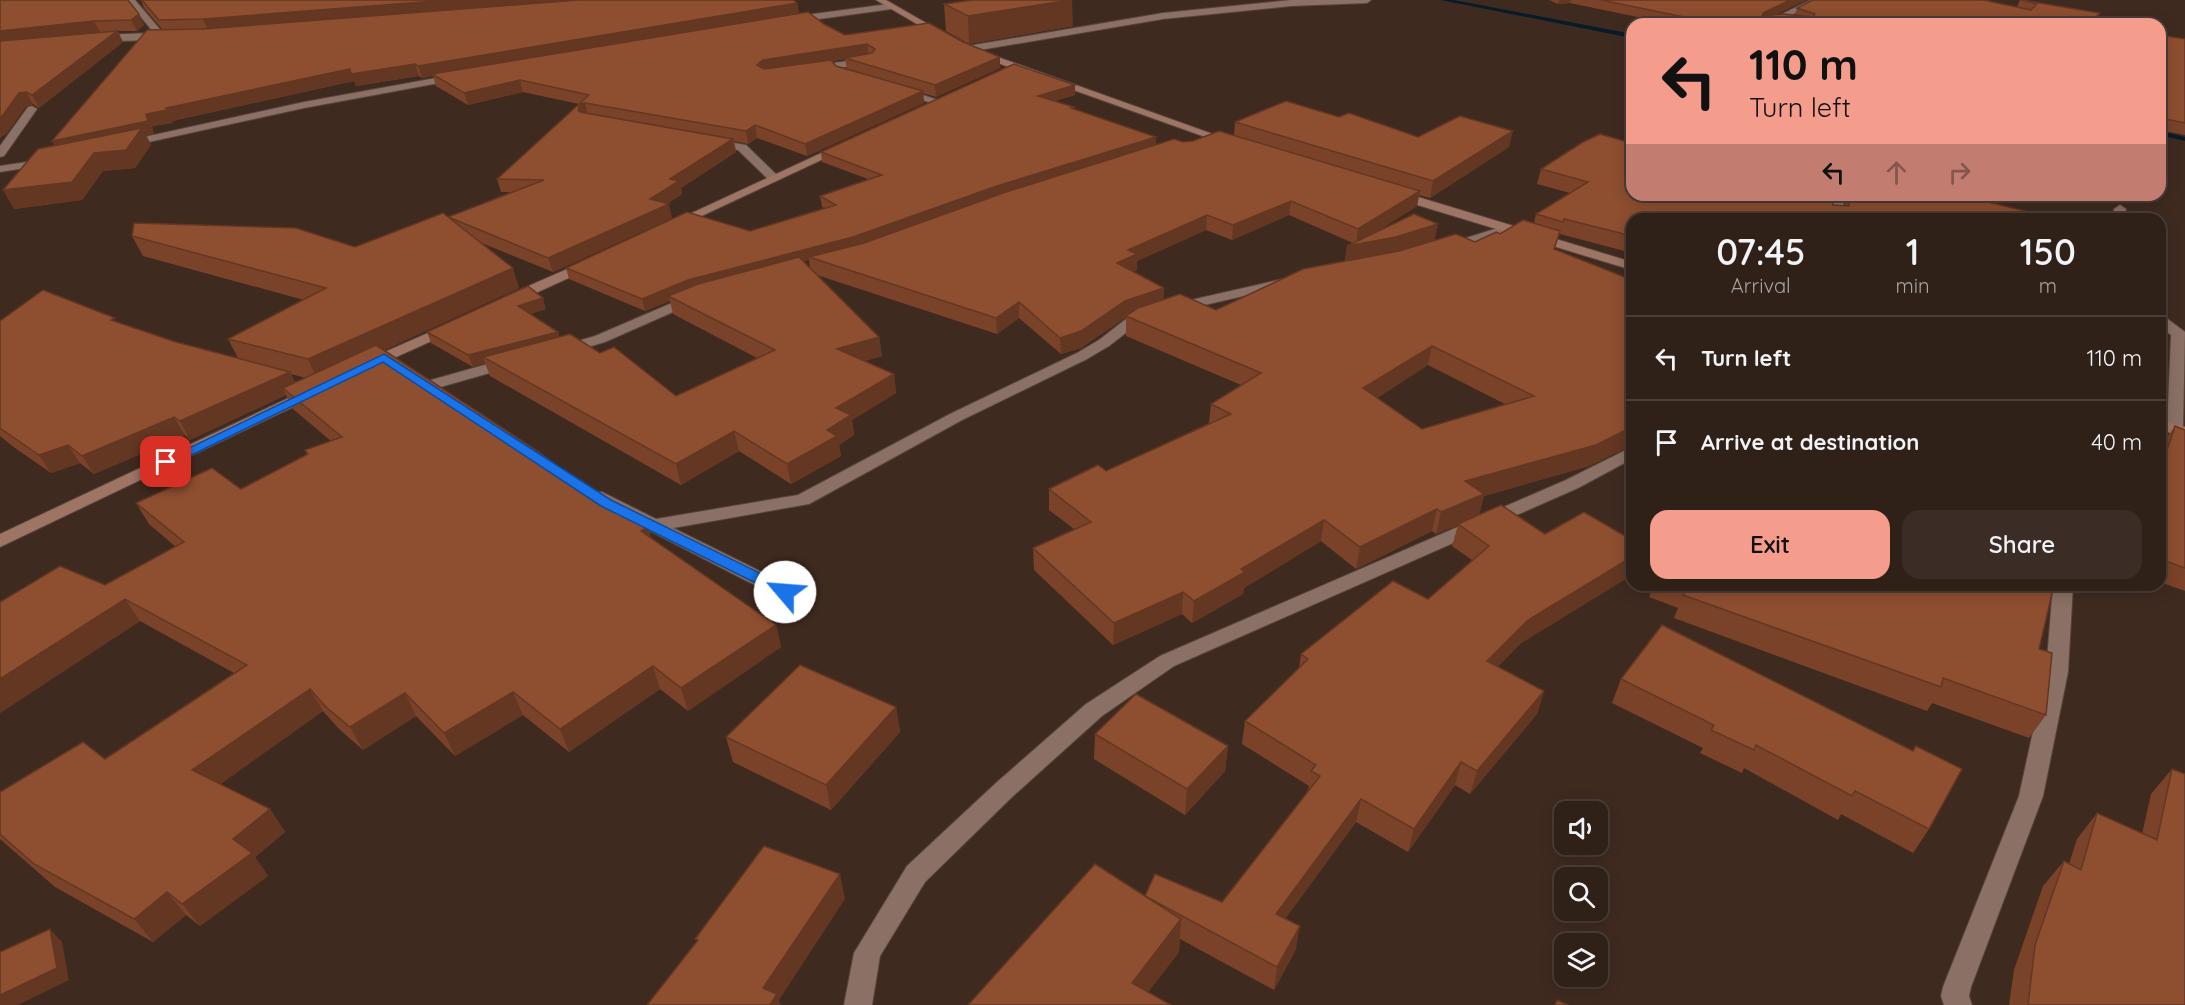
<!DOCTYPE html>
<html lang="en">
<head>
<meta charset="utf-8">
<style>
  :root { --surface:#2f2018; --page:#3b2d25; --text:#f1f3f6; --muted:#a7a3a2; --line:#4a3e37; --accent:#f49d8c }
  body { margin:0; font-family:Quicksand,sans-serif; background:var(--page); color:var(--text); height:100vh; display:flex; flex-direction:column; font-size:22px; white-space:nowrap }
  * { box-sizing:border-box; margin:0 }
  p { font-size:20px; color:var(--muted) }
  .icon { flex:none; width:33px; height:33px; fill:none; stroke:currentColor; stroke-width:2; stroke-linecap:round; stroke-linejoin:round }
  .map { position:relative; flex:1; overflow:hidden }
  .details { position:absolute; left:1626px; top:213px; width:540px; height:378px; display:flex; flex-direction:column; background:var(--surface); border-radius:18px; box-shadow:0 3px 15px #0003,0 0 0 2px var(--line) }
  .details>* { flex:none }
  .hud { position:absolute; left:1626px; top:18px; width:540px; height:183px; border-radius:18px; box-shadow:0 3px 15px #0003,0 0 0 2px var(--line); background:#f49d8c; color:#111; overflow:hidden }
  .buttons { position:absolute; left:1554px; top:801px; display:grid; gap:12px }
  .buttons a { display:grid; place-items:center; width:54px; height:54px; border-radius:12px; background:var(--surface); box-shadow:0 3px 15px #0003,0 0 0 2px var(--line); font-size:30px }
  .pin { position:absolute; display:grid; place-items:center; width:51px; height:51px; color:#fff; margin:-26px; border-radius:12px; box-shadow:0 3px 9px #0006 }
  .me { position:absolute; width:66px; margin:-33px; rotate:297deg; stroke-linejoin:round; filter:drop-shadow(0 0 4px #0008) }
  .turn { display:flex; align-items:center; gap:21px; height:126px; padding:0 24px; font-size:27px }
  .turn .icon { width:78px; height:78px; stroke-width:2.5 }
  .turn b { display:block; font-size:42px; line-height:51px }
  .lanes { display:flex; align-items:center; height:57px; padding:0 24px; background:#0003; justify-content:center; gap:30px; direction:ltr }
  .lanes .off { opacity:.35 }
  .eta { display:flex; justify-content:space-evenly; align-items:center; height:102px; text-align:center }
  .eta b { font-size:36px; font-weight:600; line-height:42px }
  .primary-button { display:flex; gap:12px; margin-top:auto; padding:12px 24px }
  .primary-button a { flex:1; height:69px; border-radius:18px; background:var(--accent); color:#111; font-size:24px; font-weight:600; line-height:69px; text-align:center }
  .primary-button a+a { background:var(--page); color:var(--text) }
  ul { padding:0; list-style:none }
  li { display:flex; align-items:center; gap:18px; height:84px; padding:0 24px; border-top:2px solid var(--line) }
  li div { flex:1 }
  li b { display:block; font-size:22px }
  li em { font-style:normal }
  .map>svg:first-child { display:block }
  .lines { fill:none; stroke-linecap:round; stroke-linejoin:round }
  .stream { fill:#071b29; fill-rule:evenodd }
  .lane-casing { stroke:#57453d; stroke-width:2 }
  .street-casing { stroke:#57453d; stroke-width:2 }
  .secondary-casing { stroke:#57453d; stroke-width:2 }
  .lane { fill:#8a7065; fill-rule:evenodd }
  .street { fill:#8a7065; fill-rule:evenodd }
  .secondary { fill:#9e7465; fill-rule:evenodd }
  .wall { fill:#7a4329; fill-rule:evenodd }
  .shaded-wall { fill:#633722 }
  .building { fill:#8e4e30; stroke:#633722; stroke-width:1.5; fill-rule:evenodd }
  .route { fill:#1a73e8; stroke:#114b97; stroke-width:1.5 }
</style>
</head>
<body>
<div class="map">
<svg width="2185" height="1005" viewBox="0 0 2185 1005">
  <rect width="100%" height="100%" fill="#3f2a20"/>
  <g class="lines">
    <g class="stream">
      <polygon points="1441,0 1454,0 1632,34 1632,38"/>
      <polygon points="2160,131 2185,137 2185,141 2160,135"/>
    </g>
    <defs>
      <polygon id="lane" points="32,106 37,109 4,156 0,157 0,146 28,107"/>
      <g id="street">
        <path d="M 127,0 L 135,0 L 163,33 L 178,32 L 183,35 C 174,41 105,42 93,40 L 93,36 L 96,35 L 154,33 Z"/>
        <polygon points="1291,0 1371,0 1367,3 1291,6 1163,19 968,52 963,49 968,46 1163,13"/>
        <polygon points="1811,0 1822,0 1775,23 1761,24"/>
        <polygon points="889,4 893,7 892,9 790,23 786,20 790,17"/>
        <polygon points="869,58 874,61 872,63 812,72 807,69 812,66"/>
        <polygon points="458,74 461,75 461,79 304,108 126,147 120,144 126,141 304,102"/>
        <polygon points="897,89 905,89 944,102 939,105 897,93"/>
        <polygon points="711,139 746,145 780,178 774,182 770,181 738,150 707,144 707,140"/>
        <polygon points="47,159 53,162 51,164 0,172 0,166"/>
        <polygon points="1833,195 1845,195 1841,219 1829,219"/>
        <polygon points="2120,205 2126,209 2124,219 2112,219 2114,209"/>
        <polygon points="1507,225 1512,226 1513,229 1512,232 1449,252 1442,248 1444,245"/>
        <polygon points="1287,278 1292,279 1294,282 1292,285 1174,312 1167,308 1169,305"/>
        <polygon points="693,294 700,298 698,301 605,342 562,355 554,350 557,347 595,336"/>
        <polygon points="1147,312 1152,313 1154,316 1136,325 1109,346 1087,359 962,420 809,504 673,528 792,587 795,592 792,597 785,599 778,597 590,500 587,496 590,492 602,492 656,519 798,495 950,414 1077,353 1099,340 1126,319"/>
        <polygon points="2160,316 2165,317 2185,332 2183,429 2175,434 2167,429 2171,335 2160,327"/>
        <polygon points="509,358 514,360 517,363 514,366 430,390 422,385 424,382"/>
        <polygon points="1632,447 1632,459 1578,488 1174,666 1102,716 1012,797 925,882 880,956 872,1005 844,1005 854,953 907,866 996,783 1086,704 1160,656 1566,480"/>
        <polygon points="2053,585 2073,585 2068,672 2043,796 1971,987 1969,996 1972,1005 1944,1005 1941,996 1943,987 2019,796 2046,672"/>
      </g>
      <g id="secondary">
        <polygon points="876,0 886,0 947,35 939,37"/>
        <polygon points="975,51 981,51 1235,142 1233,144 1225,144 975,55"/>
        <polygon points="843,143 849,146 847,148 676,228 672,229 666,225"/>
        <polygon points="1395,190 1632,262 1632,270 1391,197 1389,194"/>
        <polygon points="590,259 595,260 597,263 595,266 516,302 511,303 504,299 506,296"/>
        <polygon points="451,323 458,327 456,330 374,367 369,369 361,364 364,361"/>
        <polygon points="312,387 320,392 318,395 0,547 0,534"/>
        <polygon points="2160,420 2185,427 2185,437 2160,430"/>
      </g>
    </defs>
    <use href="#lane" class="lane-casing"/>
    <use href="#street" class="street-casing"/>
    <use href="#secondary" class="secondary-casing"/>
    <use href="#lane" class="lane"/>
    <use href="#street" class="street"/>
    <use href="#secondary" class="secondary"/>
  </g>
  <g class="wall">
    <polygon points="0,0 139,14 144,25 137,31 118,31 123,42 39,108 33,104 26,106 7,133 0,138"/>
    <path d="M 141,0 L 793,0 L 797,3 L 799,14 L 824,24 L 845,35 L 963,42 L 1000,57 L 1000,68 L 936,97 L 923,93 L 924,103 L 807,156 L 757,138 L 748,144 L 734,141 L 736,152 L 681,188 L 682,194 L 667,204 L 672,218 L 553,272 L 479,242 L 519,288 L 383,350 L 590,491 L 648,527 L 651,538 L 776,625 L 781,647 L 688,711 L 660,689 L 569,752 L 523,715 L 455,756 L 416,716 L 363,750 L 339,729 L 323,711 L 220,784 L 270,809 L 285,832 L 255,857 L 268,876 L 200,926 L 186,915 L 153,942 L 55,887 L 0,839 L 0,792 L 105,759 L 234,673 L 140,621 L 0,713 L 0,602 L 105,585 L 176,547 L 149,524 L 136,503 L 241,489 L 307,455 L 305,450 L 331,441 L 293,409 L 286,395 L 190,440 L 185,435 L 94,474 L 80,463 L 51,473 L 15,448 L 0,436 L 0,321 L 117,322 L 176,342 L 238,358 L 228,339 L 304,300 L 143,256 L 132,236 L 355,247 L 448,218 L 510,192 L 501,192 L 497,179 L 579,104 L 523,92 L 468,105 L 436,86 L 433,76 L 422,78 L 419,76 L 356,86 L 354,81 L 172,121 L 173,123 L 152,126 L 154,134 L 146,135 L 151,145 L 135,168 L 103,171 L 82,200 L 14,209 L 55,146 L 163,30 L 144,8 ZM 845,59 L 847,69 L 836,66 L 832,61 ZM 291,374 L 306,378 L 295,383 Z"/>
    <polygon points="1549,0 1806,0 1775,15 1795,15 1797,8 1813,0 1990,0 1989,1 2017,7 2020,0 2100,13 2096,22 2105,24 1671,24 1570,3 1558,4"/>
    <polygon points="944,4 1073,26 969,44 946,31"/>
    <polygon points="2160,35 2185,39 2185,135 2160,130"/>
    <path d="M 1075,85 L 1075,95 L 1054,101 L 1156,145 L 1193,141 L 1234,135 L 1235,122 L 1339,117 L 1418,137 L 1509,147 L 1430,198 L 1419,195 L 1417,206 L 1376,232 L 1435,240 L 1475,242 L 1534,223 L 1536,214 L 1570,193 L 1537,184 L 1541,169 L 1833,205 L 1845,206 L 1846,195 L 2006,195 L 1996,204 L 1632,219 L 1632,253 L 1560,234 L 1558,237 L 1555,249 L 1632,280 L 1632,445 L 1589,466 L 1484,496 L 1479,515 L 1545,534 L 1632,540 L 1632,575 L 1521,643 L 1498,666 L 1544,691 L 1537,714 L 1470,794 L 1455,785 L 1408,852 L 1356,822 L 1285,919 L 1296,949 L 1274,990 L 1180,939 L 1179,952 L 1148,992 L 968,1005 L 1145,896 L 1222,902 L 1307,793 L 1309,786 L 1242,744 L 1245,721 L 1299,668 L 1301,654 L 1428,599 L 1472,560 L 1452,546 L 1458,525 L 1436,534 L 1432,531 L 1356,569 L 1321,541 L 1244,588 L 1243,594 L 1192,623 L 1182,614 L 1113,645 L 1034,570 L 1033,548 L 1074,529 L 1049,510 L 1049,489 L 1106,471 L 1209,423 L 1211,404 L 1241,385 L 1126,336 L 1126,317 L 1081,348 L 1061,354 L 1019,318 L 997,334 L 817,275 L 879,337 L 882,356 L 865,361 L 894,374 L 896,393 L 852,420 L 854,435 L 839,445 L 841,456 L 791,484 L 739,451 L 681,485 L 490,376 L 485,363 L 473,367 L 431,343 L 427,332 L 546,309 L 530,314 L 558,332 L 559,337 L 600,353 L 676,396 L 757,358 L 673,314 L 670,301 L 645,311 L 569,279 L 566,268 L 750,231 L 824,208 L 822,207 L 820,196 L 868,179 L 822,162 L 821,152 ZM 1289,215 L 1353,243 L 1347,246 L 1345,261 L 1216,310 L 1163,300 L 1164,288 L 1133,272 L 1137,270 L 1137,261 L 1206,230 L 1232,240 ZM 809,260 L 810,268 L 804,261 ZM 1428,365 L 1505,404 L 1422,429 L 1377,398 Z"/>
    <polygon points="2175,426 2185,430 2185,591 2160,582 2160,454 2163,443"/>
    <polygon points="1654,585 2054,585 2039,649 2046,715 2029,738 1932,703 1927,711 1674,618 1678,608 1649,597"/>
    <polygon points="1662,625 1929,829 1913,853 1841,814 1838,820 1744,768 1742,773 1700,753 1703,748 1612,703 1621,679"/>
    <polygon points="896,707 900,732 831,810 733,762 726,737"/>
    <polygon points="1095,734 1228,746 1225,771 1185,815 1094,759"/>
    <polygon points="2172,769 2185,1005 2009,1005 2014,970 2043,886 2064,861 2069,864 2077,839 2097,813 2142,834 2151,794"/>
  </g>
  <g class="shaded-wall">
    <polygon points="448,0 586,0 208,30 203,19"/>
    <polygon points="1072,0 1073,26 969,44 968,16"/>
    <polygon points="1559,0 1571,0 1570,3 1558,4"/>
    <polygon points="1790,0 1806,0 1760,22 1763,13"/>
    <polygon points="797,3 799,14 432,74 433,76 422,78 418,66"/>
    <polygon points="2100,13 2096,22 2091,22"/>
    <polygon points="139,14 144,25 137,31 131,20"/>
    <polygon points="94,21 100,32 0,43 0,31"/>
    <polygon points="117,31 123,42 39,108 32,95"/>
    <polygon points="867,44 869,56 845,58 845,59 765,71 757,65 763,60"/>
    <polygon points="1000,57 1000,68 936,97 935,85"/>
    <polygon points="415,64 419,76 356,86 354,81 172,121 173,123 152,126 154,134 146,135 151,145 135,168 103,171 82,200 14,209 3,190 59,154 52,141 166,108 350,69"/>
    <polygon points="520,80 523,92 468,105 464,93"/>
    <polygon points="1075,85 1075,95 1038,106 1038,96"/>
    <polygon points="923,91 924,103 807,156 805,144"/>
    <polygon points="26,92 33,104 26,106 7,133 0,138 0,119 19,93"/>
    <polygon points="585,103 588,115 583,116 578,110 580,104"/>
    <polygon points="755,125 757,138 748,144 746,131"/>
    <polygon points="1513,131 1509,147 1430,198 1433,181"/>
    <polygon points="1156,137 1156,147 854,248 809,257 809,260 690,292 668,296 670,301 645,311 642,299 688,280"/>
    <polygon points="733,139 736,152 681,188 682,194 661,208 669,204 672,218 553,272 548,258 650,199 670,179"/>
    <polygon points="1420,191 1417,206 1357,244 1438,224 1434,244 1344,266 1347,246 1356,244 1358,229"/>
    <polygon points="1996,195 2006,195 1981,217 1988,202"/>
    <polygon points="1291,201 1289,215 1232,240 1233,225"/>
    <polygon points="1207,215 1206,230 1137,261 1137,270 1117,279 1117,263 1128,250"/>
    <polygon points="513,268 519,288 318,381 308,359"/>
    <polygon points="1164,288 1163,304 1125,317 1081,348 1061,354 1060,338 1125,301"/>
    <polygon points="543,298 546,309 522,317 518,306"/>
    <polygon points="1019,302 1019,318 997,334 996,318"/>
    <polygon points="558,332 562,343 483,357 485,363 473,367 468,355"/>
    <polygon points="879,337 882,356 840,368 837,349"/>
    <polygon points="1432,346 1428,365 1360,409 1363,388"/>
    <polygon points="290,372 299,390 283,388 286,395 190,440 180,421"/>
    <polygon points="894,374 896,393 852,420 854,435 839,445 841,456 791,484 787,464 836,408"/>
    <polygon points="174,417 185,435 94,474 82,456"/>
    <polygon points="1632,427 1632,442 1631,445 1589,466 1484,496 1479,515 1436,534 1441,512 1465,481"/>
    <polygon points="734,431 739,451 681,485 676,464"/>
    <polygon points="68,445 80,463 51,473 39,455"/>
    <polygon points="1437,509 1432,531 1356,569 1360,547"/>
    <polygon points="1324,520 1321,541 1244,588 1243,594 1192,623 1194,601 1241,569"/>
    <polygon points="648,527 654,548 641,531"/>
    <polygon points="1632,557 1632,575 1521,643 1481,684 1487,661 1528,620"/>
    <polygon points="1183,592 1182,614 1113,645 1114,623"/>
    <polygon points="125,599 140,621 0,713 0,679"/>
    <polygon points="776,625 781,647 688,711 681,688"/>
    <polygon points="653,666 660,689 569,752 560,729"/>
    <polygon points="310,689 323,711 208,793 192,770"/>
    <polygon points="1544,691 1537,714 1470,794 1477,771"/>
    <polygon points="513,692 523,715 455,756 444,733"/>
    <polygon points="405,693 416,716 363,750 350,727"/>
    <polygon points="896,707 900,732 831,810 826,785"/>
    <polygon points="1228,746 1225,771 1185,815 1187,789"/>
    <polygon points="1461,762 1455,785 1408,852 1414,829"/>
    <polygon points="1361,799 1356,822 1272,937 1276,914"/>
    <polygon points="270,809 285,832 255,857 268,876 200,926 182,904 233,839"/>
    <polygon points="840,874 845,899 779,1000 781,1005 768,1005 763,988"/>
    <polygon points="167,892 186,915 153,942 134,919"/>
    <polygon points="1181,919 1179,952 1138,1005 1132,983"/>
    <polygon points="1300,926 1296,949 1274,990 1277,967"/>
    <polygon points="50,929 62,942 69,980 18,1005 0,1005 0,995"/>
  </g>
  <g class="building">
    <polygon points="0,0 128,0 139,14 131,20 94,21 0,31"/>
    <polygon points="142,0 448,0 203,19 159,20"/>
    <polygon points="578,0 793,0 797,3 418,66 415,64 351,74 350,69 166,108 167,110 146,114 148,121 52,141 147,30 203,29"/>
    <polygon points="973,0 1070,0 968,16 944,4"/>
    <polygon points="1601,0 1790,0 1763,13 1762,16 1783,14 1813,17 1815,14 1797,8 1813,0 1983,0 2031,10 2037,4 2022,0 2100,13 2091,22 2105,24 1718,24"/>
    <polygon points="808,12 824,24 845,35 929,23 963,42 1000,57 935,85 845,58 872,53 875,49 867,44 763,60 757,65 764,69 831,60 836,66 923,91 805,144 755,125 746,131 585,103 580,104 578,110 580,112 733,139 670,179 679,181 650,199 669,204 548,258 448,217 544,180 497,179 589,95 520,80 464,93 432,74"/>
    <polygon points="117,31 32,95 26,92 19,93 0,119 0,41"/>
    <polygon points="2160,35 2185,39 2185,123 2160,118"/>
    <polygon points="1014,64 1075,85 1038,96 1074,107 1071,108 1156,137 997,186 853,237 688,280 642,299 566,268 687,212 750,231 836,205 820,196 882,175 821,152"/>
    <polygon points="1286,101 1339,117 1349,113 1418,137 1460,116 1513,131 1433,181 1235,122"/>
    <polygon points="142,128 126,150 94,153 72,182 3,190 38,149"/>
    <polygon points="1219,131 1420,191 1358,229 1291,201 1233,225 1207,215 1128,250 1137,254 1117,263 1164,288 1125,301 1081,331 1060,338 1019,302 996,318 809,257 864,243 1006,192 1174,139 1183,142 1193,141"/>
    <polygon points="1600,134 1624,141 1632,137 1632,195 1835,195 1833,205 1849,206 1850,195 1996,195 1988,202 2057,219 1632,219 1632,236 1564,219 1563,222 1536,214 1588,182 1541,169 1583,142"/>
    <polygon points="443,213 513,268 308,359 228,339 326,288 132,236 134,223 296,228 355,247"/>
    <polygon points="1414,214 1438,224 1396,237 1347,246"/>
    <path d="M 1523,220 L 1560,231 L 1554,249 L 1632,280 L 1632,427 L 1596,445 L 1465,481 L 1484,494 L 1441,512 L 1437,509 L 1360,547 L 1324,520 L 1241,569 L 1245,572 L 1194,601 L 1183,592 L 1114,623 L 1033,548 L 1091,522 L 1049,489 L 1098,465 L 1106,471 L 1231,414 L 1211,404 L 1261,373 L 1126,316 L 1138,308 L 1180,294 L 1216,310 L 1303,269 L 1399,251 L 1456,234 L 1475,242 L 1496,232 L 1500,234 ZM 1432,346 L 1534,396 L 1422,429 L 1363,388 Z"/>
    <polygon points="799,257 879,337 837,349 894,374 836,408 851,415 827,430 837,436 787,464 734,431 676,464 483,357 570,334 600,353 614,347 676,396 775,350 668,296 698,284"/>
    <polygon points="528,286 543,298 518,306 558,332 468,355 427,332"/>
    <polygon points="43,290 115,318 111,320 176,342 290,372 180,421 174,417 82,456 68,445 39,455 0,428 0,321"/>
    <polygon points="376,345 539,452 590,491 648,527 641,531 776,625 681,688 653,666 560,729 513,692 444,733 405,693 350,727 326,707 310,689 192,770 270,809 233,839 252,853 182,904 167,892 134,919 34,864 0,834 0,792 83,742 105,759 247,665 125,599 0,679 0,602 60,566 105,585 184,542 136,503 212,468 241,489 308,454 305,450 342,437 283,388"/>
    <polygon points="2175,426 2185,430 2185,568 2160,559 2160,461 2163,462"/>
    <polygon points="1501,505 1545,534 1584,512 1632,540 1632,557 1528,620 1487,661 1544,691 1477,771 1461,762 1414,829 1361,799 1276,914 1300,926 1277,967 1145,896 1155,874 1222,902 1320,776 1311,771 1316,765 1245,721 1308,659 1301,654 1393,581 1428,599 1489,546 1458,524"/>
    <polygon points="1689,585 2054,585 2039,649 2052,653 2046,715 1943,678 1941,687 1683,595 1690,586"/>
    <polygon points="1662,625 1913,751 1916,746 1962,769 1929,829 1855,791 1852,796 1756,745 1754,750 1711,730 1714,725 1621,679"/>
    <polygon points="800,665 896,707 826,785 726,737"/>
    <polygon points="1136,694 1228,746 1187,789 1095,734"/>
    <polygon points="2172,769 2185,774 2185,1005 2028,1005 2035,945 2064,861 2081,870 2097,813 2157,840"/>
    <polygon points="764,846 840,874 763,988 777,994 770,1005 647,1005 698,940 695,939"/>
    <polygon points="1095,864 1181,919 1132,983 1171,1005 968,1005"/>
    <polygon points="50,929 57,968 0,995 0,952"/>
    <polygon points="1557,1000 1568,1005 1555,1005"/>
  </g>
  <polygon class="route" points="384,354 611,500 790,588 792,592 790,595 780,595 601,506 383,362 171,465 162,465 160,462"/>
</svg>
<div class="buttons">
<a><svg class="icon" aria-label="sound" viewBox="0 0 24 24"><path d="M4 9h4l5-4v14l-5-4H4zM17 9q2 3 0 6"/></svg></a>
<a><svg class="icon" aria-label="search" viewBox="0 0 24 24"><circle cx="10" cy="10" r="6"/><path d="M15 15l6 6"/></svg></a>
<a><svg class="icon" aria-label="layers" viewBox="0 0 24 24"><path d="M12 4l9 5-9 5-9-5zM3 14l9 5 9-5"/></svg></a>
</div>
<div class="pin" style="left:166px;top:462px;background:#d93025"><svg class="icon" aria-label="arrive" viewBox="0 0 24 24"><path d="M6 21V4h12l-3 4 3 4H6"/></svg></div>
<svg class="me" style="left:785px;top:592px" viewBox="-20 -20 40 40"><circle r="19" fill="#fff"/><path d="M0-13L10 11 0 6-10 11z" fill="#1a73e8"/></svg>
<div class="hud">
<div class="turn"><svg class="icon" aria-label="left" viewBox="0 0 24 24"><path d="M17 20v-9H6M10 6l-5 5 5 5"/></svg><div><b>110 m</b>Turn left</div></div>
<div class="lanes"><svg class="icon" aria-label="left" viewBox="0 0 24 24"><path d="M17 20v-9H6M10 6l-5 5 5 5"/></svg><svg class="icon off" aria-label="ahead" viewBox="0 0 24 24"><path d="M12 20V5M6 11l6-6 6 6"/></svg><svg class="icon off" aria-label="right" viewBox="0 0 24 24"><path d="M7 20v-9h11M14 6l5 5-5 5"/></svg></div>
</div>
<section class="details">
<div class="eta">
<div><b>07:45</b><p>Arrival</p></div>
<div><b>1</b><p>min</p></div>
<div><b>150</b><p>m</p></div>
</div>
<ul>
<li><svg class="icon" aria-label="left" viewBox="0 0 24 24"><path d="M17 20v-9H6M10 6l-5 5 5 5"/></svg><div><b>Turn left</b></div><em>110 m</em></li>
<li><svg class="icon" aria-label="arrive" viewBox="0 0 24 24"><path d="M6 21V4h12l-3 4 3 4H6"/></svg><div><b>Arrive at destination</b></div><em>40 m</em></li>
</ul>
<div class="primary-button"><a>Exit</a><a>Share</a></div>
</section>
</div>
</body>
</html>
